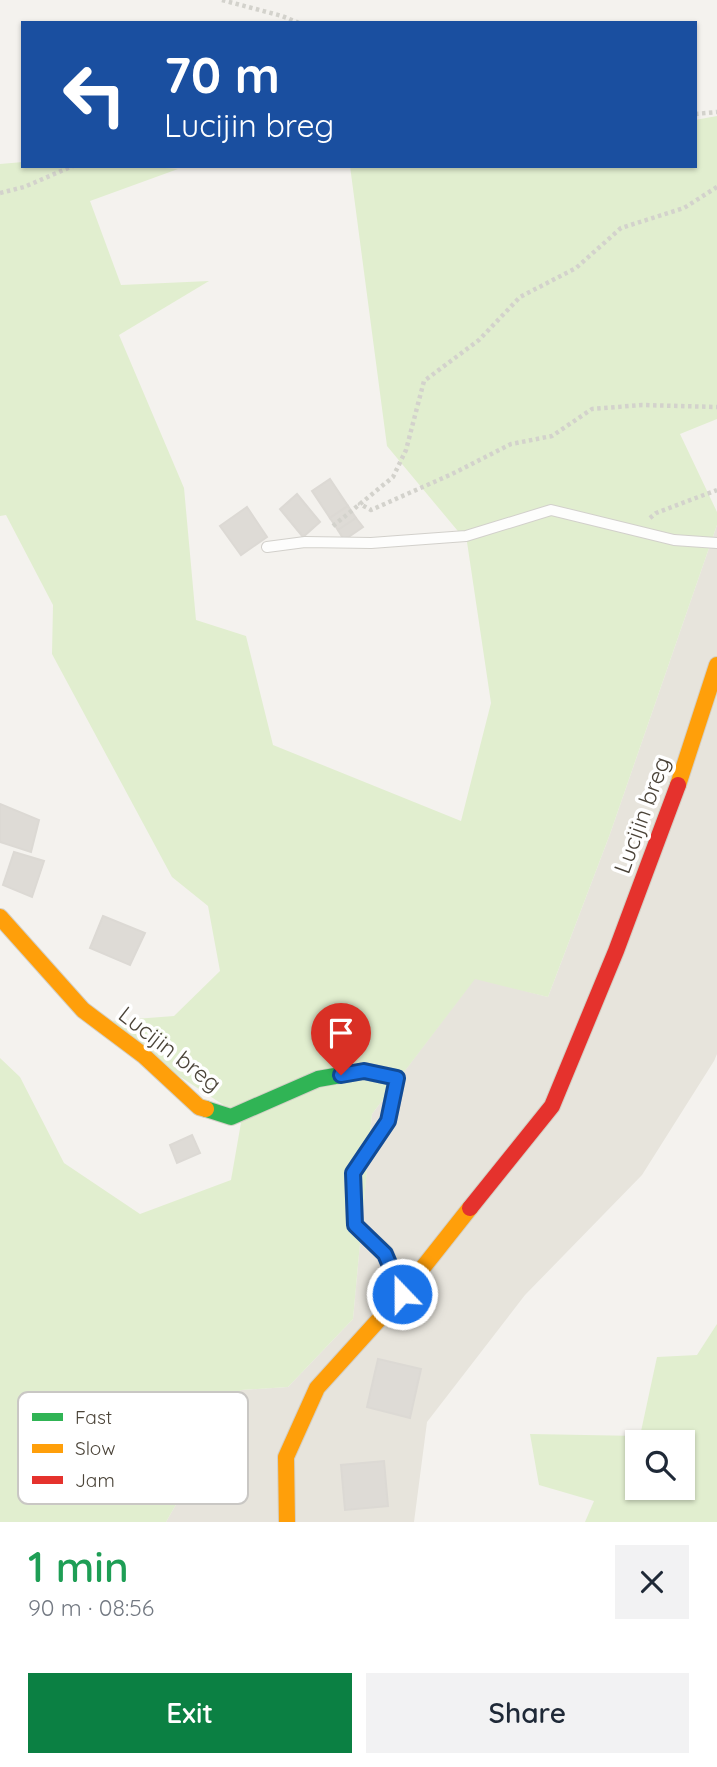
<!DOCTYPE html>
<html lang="en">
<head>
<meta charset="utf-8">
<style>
  :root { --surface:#fff; --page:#f2f2f3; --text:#1f2937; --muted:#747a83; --accent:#0b8043 }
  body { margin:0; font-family:Quicksand,sans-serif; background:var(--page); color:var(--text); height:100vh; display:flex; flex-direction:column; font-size:26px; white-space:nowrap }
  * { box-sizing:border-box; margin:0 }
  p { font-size:23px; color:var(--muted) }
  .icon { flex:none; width:38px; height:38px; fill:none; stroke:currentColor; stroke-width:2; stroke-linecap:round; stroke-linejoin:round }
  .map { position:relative; height:1522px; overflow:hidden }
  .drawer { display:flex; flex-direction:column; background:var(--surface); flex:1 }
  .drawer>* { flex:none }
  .guide { position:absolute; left:21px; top:21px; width:676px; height:147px; border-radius:0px; box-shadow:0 2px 5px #0004; background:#1a4fa0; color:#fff; overflow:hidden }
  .tools { position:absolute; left:625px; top:1430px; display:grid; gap:14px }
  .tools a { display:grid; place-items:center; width:70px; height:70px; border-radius:0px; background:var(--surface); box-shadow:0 2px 5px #0004; font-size:35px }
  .pin { position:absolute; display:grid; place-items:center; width:60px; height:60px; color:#fff; margin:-72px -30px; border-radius:50% 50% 50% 0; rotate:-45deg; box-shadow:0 0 7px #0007 }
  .pin .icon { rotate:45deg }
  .me { position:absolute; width:77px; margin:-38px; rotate:338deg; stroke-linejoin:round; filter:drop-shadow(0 0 5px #0008) }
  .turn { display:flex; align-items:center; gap:24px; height:147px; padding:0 28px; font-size:32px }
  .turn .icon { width:91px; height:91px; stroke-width:2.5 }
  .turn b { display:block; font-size:49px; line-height:60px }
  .round { display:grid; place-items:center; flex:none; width:74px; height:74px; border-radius:0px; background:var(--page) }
  .summary { display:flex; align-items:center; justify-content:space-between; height:119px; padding:0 28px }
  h1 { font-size:42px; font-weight:600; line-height:52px; color:#1e9e55 }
  .action { display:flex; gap:14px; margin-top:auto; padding:14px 28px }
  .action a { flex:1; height:80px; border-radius:0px; background:var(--accent); color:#fff; font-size:28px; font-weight:600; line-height:80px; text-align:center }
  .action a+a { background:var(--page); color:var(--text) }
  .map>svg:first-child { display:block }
  .residential { fill:#e7e4dc }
  .green { fill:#e1eecf; fill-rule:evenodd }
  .building { fill:#dedbd6; stroke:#dcd9d4; stroke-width:2 }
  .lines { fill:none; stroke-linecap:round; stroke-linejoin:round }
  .lane-casing { stroke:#d2d0cb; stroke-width:12 }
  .fast-casing { stroke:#d3cfc5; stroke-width:18 }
  .slow-casing { stroke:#d3cfc5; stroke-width:18 }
  .jam-casing { stroke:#d3cfc5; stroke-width:18 }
  .path { stroke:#d3d2cc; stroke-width:4.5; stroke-dasharray:3.5 3.5; stroke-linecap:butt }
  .lane { stroke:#fdfdfc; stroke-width:10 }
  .fast { stroke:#30b455; stroke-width:16 }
  .slow { stroke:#ff9f0a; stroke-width:16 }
  .jam { stroke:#e5322d; stroke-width:16 }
  .route-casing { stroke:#114b97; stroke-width:18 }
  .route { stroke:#1a73e8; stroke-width:12 }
  .labels { text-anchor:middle; stroke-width:7; stroke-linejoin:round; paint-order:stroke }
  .street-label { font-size:23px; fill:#4b4439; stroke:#fff }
  .key { fill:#fff; stroke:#c9c7c4; stroke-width:2 }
  .key-label { font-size:19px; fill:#4b4439 }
</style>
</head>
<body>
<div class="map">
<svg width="717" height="1522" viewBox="0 0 717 1522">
  <rect width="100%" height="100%" fill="#f4f2ee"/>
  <polygon class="residential" points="717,525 717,1054 714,1061 642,1175 525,1295 427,1422 414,1522 166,1522 241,1390 288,1387 353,1319 372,1114 475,978 548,997 610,834"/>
  <g class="green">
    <polygon points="717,116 717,419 680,434 717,512 717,525 610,834 548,997 475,979 372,1114 353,1319 288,1387 241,1390 166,1522 0,1522 0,1058 20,1077 64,1163 140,1214 231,1180 242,1117 96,1022 174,1016 220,971 208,906 172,877 52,654 53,605 6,515 0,516 0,164 23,162 23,166 141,166 178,169 90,201 121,285 209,281 119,335 184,488 196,620 246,636 273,745 461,821 491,703 467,542 387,446 350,166 695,166 695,120"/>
    <path d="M 717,1324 L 717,1522 L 585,1522 L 594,1501 L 539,1485 L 530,1434 L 640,1436 L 657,1357 L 697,1355 ZM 637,1442 L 682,1442 L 682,1488 L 637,1488 Z"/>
  </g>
  <g class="building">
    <polygon points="330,479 348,506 330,518 312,491"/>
    <polygon points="297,494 320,522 303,537 280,509"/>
    <polygon points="348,506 356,518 338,530 330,518"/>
    <polygon points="247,507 267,537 241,555 220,526"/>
    <polygon points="356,518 363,527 344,540 338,530"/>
    <polygon points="0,804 39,820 31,852 0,842"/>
    <polygon points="14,852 44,861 32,897 3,885"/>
    <polygon points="103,916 145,933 130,965 90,948"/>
    <polygon points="192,1135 200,1153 177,1163 170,1145"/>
    <polygon points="378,1359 421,1369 410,1418 367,1407"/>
    <polygon points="384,1461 388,1506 345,1510 341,1465"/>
  </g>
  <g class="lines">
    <defs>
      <polyline id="lane" points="267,547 305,542 371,543 466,536 551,510 674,540 717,543"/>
      <polyline id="fast" points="206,1109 231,1117 318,1079 364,1071 397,1078 388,1121 353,1173 355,1225 385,1253 402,1294"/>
      <g id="slow">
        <polyline points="678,785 717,665"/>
        <polyline points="0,917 83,1010 143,1055 199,1107 206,1109"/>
        <polyline points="287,1522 286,1457 317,1388 402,1294 470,1208"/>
      </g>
      <polyline id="jam" points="470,1208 552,1106 616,951 678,785"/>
    </defs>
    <use href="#lane" class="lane-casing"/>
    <use href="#fast" class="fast-casing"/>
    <use href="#slow" class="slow-casing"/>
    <use href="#jam" class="jam-casing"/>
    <g class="path">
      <polyline points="222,0 282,16 299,23"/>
      <polyline points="695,114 717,112"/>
      <polyline points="717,187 684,208 621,228 576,268 520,297 479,340 424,381 406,450 393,477 360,504 371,510 452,474 511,444 552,436 592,409 642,405 717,407"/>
      <polyline points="0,193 24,187 73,166"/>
      <polyline points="650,518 656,513 717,490"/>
      <polyline points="333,526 360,504"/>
    </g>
    <use href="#lane" class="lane"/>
    <use href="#fast" class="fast"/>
    <use href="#slow" class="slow"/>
    <use href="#jam" class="jam"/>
  </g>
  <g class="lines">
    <defs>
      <polyline id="route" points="341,1075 364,1071 397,1078 388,1121 353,1173 355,1225 385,1254 402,1294"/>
    </defs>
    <use href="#route" class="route-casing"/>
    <use href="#route" class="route"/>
  </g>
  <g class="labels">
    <g class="street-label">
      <text transform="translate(642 815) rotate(-70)" y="8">Lucijin breg</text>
      <text transform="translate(170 1049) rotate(38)" y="8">Lucijin breg</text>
    </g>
  </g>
  <rect x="18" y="1392" width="230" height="112" rx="10" class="key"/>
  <rect x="32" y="1413" width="31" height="8" fill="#30b455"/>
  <rect x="32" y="1444" width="31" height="9" fill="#ff9f0a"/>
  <rect x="32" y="1476" width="31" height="8" fill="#e5322d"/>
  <g class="key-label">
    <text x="75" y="1424">Fast</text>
    <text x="75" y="1455">Slow</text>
    <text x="75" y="1487">Jam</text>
  </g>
</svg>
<div class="tools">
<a><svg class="icon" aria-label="search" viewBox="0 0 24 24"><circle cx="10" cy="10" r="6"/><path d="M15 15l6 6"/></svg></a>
</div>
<div class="pin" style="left:341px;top:1075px;background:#d93025"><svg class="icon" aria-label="arrive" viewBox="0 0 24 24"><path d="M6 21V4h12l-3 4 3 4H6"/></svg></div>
<svg class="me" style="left:402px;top:1294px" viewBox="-20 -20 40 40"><circle r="17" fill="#1a73e8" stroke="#fff" stroke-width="3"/><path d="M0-11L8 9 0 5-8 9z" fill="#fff"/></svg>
<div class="guide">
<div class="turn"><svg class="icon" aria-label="left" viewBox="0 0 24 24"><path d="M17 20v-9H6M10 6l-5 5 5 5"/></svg><div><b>70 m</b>Lucijin breg</div></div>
</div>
</div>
<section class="drawer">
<div class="summary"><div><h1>1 min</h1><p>90 m · 08:56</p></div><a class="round"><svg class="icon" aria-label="close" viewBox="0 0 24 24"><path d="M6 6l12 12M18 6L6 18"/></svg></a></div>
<div class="action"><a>Exit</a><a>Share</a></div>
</section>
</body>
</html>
